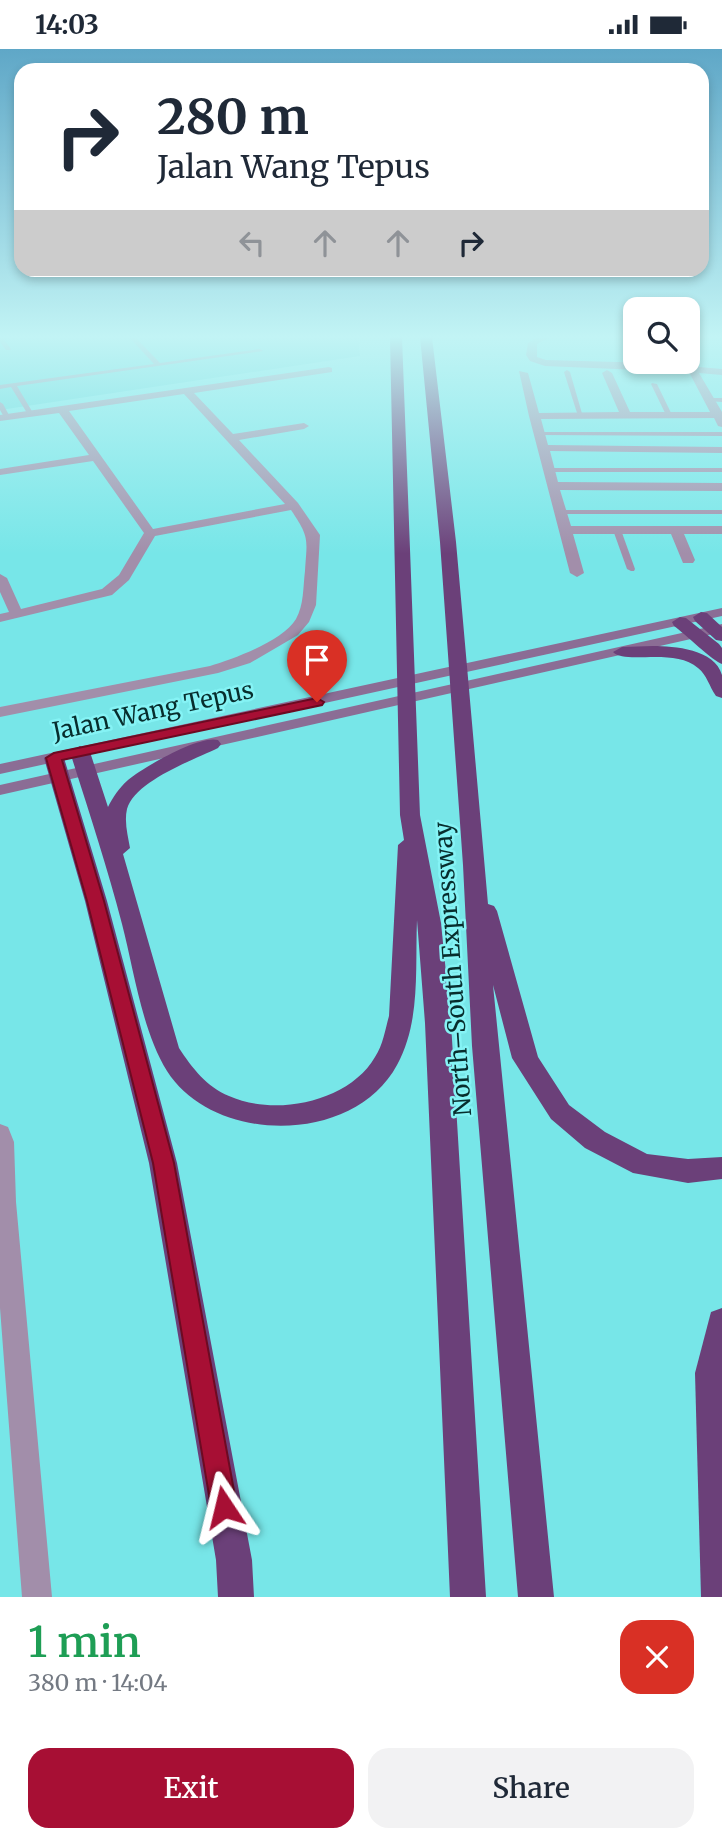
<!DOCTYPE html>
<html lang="en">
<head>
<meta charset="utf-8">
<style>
  :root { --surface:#fff; --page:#f2f2f3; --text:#1f2937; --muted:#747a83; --accent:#a70f34 }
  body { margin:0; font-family:Merriweather,serif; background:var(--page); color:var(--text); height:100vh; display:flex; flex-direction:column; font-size:26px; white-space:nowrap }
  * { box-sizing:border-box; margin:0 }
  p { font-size:23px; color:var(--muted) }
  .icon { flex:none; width:38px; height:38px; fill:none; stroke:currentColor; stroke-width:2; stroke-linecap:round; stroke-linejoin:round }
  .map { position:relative; height:1548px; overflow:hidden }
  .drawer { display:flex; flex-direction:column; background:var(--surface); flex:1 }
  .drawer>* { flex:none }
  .guide { position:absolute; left:14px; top:14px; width:695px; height:214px; border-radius:21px; box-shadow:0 4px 10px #0003; background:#fff; color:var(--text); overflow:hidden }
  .controls { position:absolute; left:623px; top:248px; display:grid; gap:14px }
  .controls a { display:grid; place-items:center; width:77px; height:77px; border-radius:14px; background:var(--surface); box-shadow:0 4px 10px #0003; font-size:35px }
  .pin { position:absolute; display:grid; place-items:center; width:60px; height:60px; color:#fff; margin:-72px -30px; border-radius:50% 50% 50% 0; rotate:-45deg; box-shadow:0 0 7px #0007 }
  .pin .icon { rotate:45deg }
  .me { position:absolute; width:77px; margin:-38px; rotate:350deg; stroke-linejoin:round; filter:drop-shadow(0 0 5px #0008) }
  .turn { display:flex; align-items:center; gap:24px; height:147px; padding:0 28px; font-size:32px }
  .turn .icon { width:91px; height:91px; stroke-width:2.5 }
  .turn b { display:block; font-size:49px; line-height:60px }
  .lanes { display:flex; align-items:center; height:66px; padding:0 28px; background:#0003; justify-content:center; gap:35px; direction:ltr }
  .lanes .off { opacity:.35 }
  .round { display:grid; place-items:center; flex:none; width:74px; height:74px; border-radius:21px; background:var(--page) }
  .headline { display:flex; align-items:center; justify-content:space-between; height:119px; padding:0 28px }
  h1 { font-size:42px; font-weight:600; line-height:52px; color:#1e9e55 }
  .button { display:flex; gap:14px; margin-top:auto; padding:14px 28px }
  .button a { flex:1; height:80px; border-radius:21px; background:var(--accent); color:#fff; font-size:28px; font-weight:600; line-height:80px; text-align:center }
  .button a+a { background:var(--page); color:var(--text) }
  .status { display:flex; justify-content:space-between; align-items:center; height:49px; padding:0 35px; background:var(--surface); direction:ltr }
  .status svg { height:19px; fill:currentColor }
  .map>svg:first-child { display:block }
  .built { fill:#5bd8db }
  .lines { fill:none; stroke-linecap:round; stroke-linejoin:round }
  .service { fill:#a28eaa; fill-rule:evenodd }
  .minor { fill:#a28eaa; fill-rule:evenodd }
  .secondary { fill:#8b6d95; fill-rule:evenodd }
  .motorway { fill:#6b4079; fill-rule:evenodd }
  .route { fill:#a70f34; stroke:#6d0a22; stroke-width:2 }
  .labels { text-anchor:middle; stroke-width:5; stroke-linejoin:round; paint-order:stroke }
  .street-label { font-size:24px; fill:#072d2d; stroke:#85f3f5 }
</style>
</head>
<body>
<div class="status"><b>14:03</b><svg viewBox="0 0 49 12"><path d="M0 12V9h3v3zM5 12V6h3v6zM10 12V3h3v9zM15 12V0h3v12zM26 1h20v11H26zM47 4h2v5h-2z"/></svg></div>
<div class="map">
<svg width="722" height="1548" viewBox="0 0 722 1548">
  <rect width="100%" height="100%" fill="#77e6e8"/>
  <polygon class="built" points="0,288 358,288 360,307 0,361"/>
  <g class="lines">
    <g class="service">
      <polygon points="0,288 2,288 11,300 10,301 6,301 0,293"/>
      <polygon points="129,288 135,288 160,314 260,300 263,302 17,337 33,364 30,366 27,364 11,338 0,340 0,336 154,315"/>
      <polygon points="567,321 570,323 583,368 578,367 564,323"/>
      <polygon points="652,334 657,335 672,366 671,367 666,366 651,335"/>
      <polygon points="709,349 722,349 722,353 707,352 706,351"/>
      <polygon points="0,353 3,355 10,368 9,369 4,368 0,361"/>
      <polygon points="539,383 722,383 722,387 537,386 536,385"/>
      <polygon points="722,419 722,423 549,423 546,421 549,419"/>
      <rect x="557" y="461" width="165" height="4"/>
      <polygon points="614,479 621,481 635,520 634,522 631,522 627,520 613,481"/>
    </g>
    <g class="minor">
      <polygon points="538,288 550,288 537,295 537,308 546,311 652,314 722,320 722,326 699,324 722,363 722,378 718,377 714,369 541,370 548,396 722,398 722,404 550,402 558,433 722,434 722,442 560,441 571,477 722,477 722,485 684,485 695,511 693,514 683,514 671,485 573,485 584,524 577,528 570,524 529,367 519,322 528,324 539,364 619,363 602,324 607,321 612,324 630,363 710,363 689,323 545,317 530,312 526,306 528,294"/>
      <path d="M 329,318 L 332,319 L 332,323 L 194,344 L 233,385 L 304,374 L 309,377 L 304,380 L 239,391 L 298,454 L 320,486 L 316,556 L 309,573 L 298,586 L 250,614 L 218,624 L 0,668 L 0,658 L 210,617 C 233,610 283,592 296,570 C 304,556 303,538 305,522 C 307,490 310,489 291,461 L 155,487 L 129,531 L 112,546 L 0,573 L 0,565 L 9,563 L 0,543 L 0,525 L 7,529 L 21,560 L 102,540 L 119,526 L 144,484 L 93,412 L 0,426 L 0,420 L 89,406 L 59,364 L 0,372 L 0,366 ZM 184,345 L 285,455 L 153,480 L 69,362 Z"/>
      <polygon points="0,1075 8,1078 14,1093 16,1153 52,1548 22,1548 0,1259"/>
    </g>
    <g class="secondary">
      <polygon points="722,559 722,567 0,725 0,715"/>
      <polygon points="722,575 722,583 0,746 0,736"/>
    </g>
    <g class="motorway">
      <path d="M 390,288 L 402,288 L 420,766 L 441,874 L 451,974 L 486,1548 L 450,1548 L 425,974 L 417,871 C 415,920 421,972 397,1016 C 354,1096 214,1096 167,1022 C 142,982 134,921 122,875 C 107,817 88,760 70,703 L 80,697 L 90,703 L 108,758 C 113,748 119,739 128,731 C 144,718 199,686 218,691 L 221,695 L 218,699 C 193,711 135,732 127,760 C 124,773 128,787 130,799 L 123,805 L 179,999 C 192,1019 207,1038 229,1047 C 275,1068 349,1053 375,1008 C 383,996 385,981 389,967 L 398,796 L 404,791 L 400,766 Z"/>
      <polygon points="420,288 432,288 456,493 488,855 494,857 497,862 538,1008 569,1056 605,1083 647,1105 688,1110 722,1108 722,1130 688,1134 633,1124 585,1099 551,1070 512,1009 493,936 554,1548 518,1548 472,997 463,816 440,493"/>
      <polygon points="701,563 707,564 722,578 722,592 716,591 695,572 693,568"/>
      <path d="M 680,568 L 686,569 L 719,595 L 722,599 L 722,615 C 714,613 684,584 674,577 L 672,573 Z"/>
      <path d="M 653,597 C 674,597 715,600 722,626 C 722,632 722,642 722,649 L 716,647 C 709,637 707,626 698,619 C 674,598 625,616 613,603 L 622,598 Z"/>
      <polygon points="54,703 64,709 107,852 177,1114 252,1511 254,1548 218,1548 216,1511 149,1114 85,852 44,709"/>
      <polygon points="722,1259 722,1548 701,1548 695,1324 711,1263"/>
    </g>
  </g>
  <linearGradient id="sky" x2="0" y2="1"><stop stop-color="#5fa7c7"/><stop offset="0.57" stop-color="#c2f4f5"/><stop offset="1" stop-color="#c2f4f5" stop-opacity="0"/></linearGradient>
  <rect width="722" height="505" fill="url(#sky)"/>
  <polygon class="route" points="317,649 324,653 322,656 62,711 104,852 174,1114 237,1458 234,1468 224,1472 215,1468 211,1458 153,1114 87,852 46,709 54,704"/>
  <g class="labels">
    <g class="street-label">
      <text transform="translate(153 662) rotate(-12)" y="8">Jalan Wang Tepus</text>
      <text transform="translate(453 920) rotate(-94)" y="8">North–South Expressway</text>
    </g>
  </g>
</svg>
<div class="controls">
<a><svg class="icon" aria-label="search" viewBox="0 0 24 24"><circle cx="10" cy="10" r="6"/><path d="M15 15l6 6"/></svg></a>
</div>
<div class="pin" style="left:317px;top:653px;background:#d93025"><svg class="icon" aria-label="arrive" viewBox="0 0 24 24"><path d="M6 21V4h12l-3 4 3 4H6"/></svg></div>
<svg class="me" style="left:224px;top:1458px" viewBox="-20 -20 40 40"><path d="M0-17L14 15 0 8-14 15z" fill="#a70f34" stroke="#fff" stroke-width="4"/></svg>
<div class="guide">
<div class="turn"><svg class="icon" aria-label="right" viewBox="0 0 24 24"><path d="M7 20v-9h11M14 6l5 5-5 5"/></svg><div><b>280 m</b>Jalan Wang Tepus</div></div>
<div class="lanes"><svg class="icon off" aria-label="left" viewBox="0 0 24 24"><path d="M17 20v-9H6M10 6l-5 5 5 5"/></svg><svg class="icon off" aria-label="ahead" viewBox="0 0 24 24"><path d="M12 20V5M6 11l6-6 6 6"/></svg><svg class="icon off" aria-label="ahead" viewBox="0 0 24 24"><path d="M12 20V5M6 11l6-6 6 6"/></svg><svg class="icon" aria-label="right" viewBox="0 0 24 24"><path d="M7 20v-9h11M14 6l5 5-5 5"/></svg></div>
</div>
</div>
<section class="drawer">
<div class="headline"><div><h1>1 min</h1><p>380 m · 14:04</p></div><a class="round" style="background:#d93025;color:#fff"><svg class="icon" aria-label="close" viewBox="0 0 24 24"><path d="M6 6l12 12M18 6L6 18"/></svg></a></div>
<div class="button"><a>Exit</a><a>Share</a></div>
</section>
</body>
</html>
